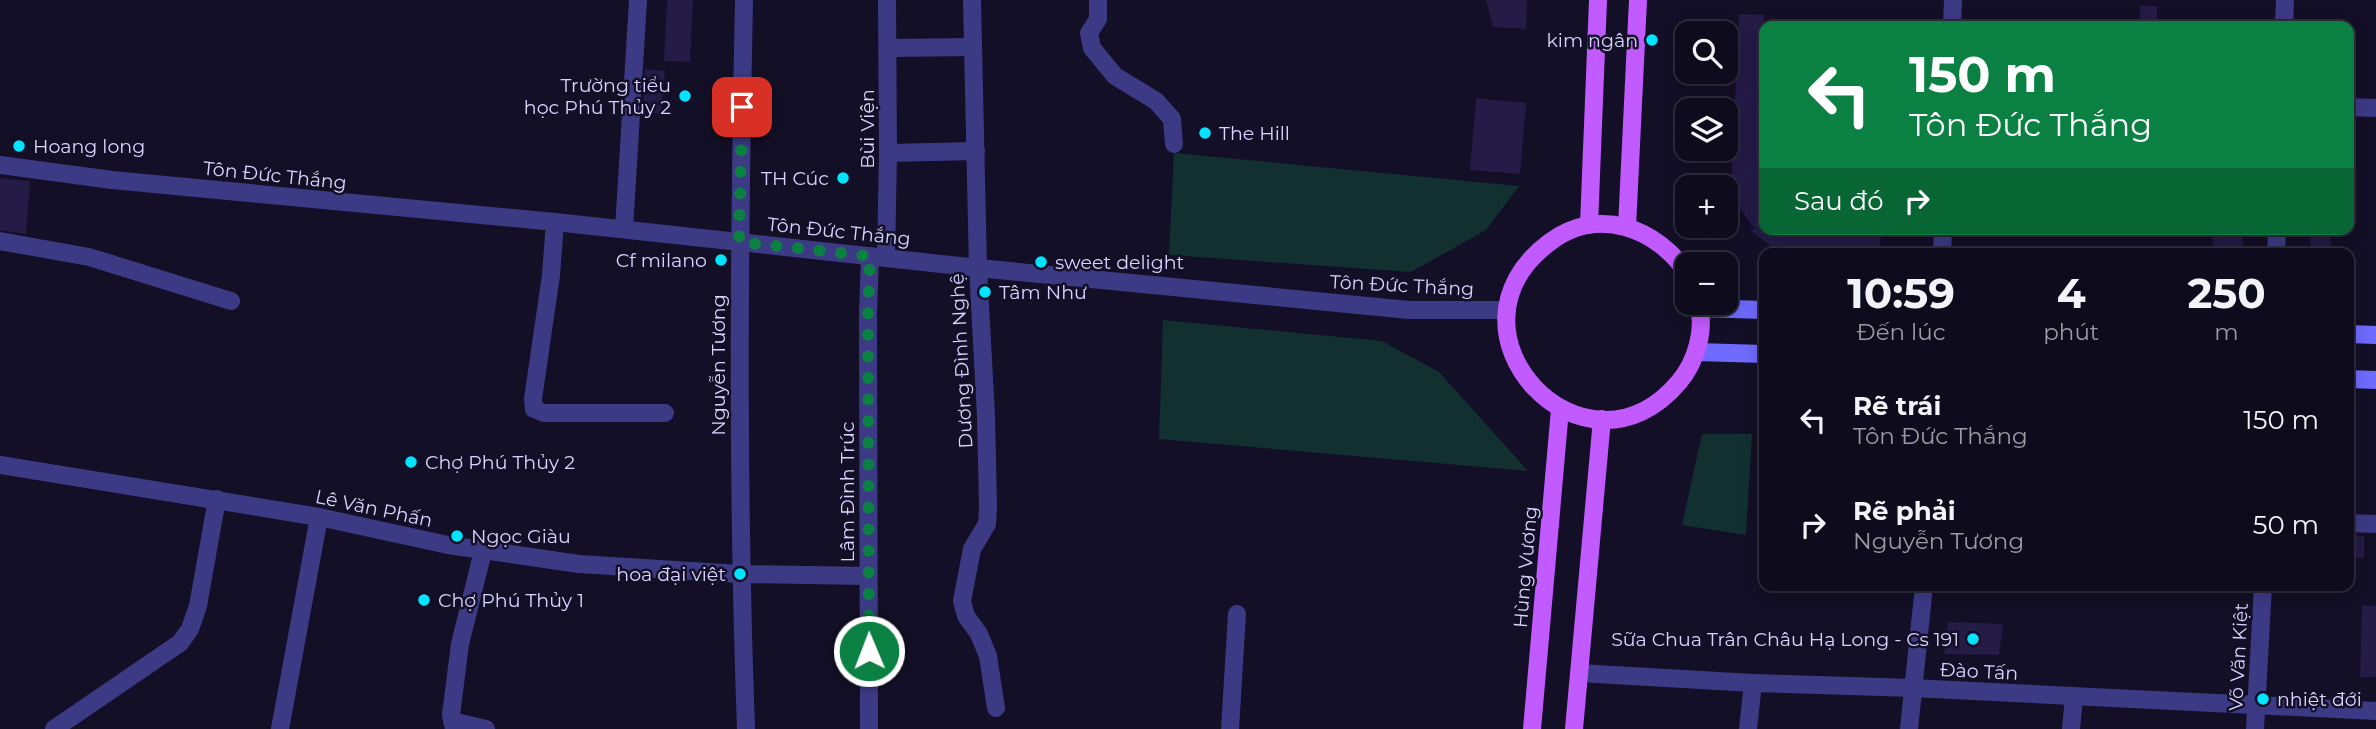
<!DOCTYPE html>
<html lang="vi">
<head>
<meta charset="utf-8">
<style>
  :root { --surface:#0e0b1c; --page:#171425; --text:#f1f3f6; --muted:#9b9ba3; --line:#2e2b3b }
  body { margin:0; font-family:Montserrat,sans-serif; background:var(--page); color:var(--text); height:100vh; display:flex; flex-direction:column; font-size:26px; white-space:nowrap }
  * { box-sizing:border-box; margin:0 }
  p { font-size:23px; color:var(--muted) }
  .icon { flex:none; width:38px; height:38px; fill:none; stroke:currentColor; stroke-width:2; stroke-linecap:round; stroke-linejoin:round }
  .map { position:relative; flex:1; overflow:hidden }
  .sheet { position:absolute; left:1759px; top:248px; width:595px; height:343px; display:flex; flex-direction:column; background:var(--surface); border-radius:14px; box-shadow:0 4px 18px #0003,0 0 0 2px var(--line) }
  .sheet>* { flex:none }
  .guide { position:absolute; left:1759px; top:21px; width:595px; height:214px; border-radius:14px; box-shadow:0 4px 18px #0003,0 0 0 2px var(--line); background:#0b8043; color:#fff; overflow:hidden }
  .controls { position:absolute; left:1675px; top:21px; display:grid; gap:14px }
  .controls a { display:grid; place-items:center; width:63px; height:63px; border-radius:14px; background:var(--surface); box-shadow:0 4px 18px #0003,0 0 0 2px var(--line); font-size:35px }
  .pin { position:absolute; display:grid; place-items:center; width:60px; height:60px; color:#fff; margin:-30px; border-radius:14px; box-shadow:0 4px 10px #0006 }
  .me { position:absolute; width:77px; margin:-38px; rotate:359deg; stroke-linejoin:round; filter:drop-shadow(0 0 5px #0008) }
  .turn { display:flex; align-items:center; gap:24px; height:147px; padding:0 35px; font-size:32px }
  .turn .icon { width:91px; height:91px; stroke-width:2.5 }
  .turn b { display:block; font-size:49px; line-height:60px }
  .then { display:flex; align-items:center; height:66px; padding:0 35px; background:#0003; gap:14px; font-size:26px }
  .eta { display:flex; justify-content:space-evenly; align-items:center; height:119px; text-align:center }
  .eta b { font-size:42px; font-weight:700; line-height:49px }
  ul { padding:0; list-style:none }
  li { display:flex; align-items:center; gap:21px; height:105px; padding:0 35px }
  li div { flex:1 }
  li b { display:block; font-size:26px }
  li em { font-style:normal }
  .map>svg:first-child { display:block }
  .green { fill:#12302f }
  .building { fill:#241b47 }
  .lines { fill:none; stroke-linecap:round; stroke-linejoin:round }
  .minor { stroke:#3d3a85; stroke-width:18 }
  .tertiary { stroke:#3d3a85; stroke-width:18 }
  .secondary { stroke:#6f6bff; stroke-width:18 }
  .primary { stroke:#c25bff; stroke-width:18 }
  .route { stroke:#0b8043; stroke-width:12; stroke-dasharray:0 21.6 }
  .poi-dot { fill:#00e5ff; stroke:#130f26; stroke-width:2.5 }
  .labels { text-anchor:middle; stroke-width:5; stroke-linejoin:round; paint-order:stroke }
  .poi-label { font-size:19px; fill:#d9d4ff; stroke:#130f26; text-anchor:start }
  .street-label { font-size:19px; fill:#d9d4ff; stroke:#130f26 }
</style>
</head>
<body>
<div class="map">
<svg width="2376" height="729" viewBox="0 0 2376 729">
  <rect width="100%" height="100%" fill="#130f26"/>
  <g class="green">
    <polygon points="1174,153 1519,186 1486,230 1411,272 1169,255"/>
    <polygon points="1163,320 1382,341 1439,372 1528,471 1159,439"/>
    <polygon points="1702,434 1752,434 1746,535 1682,525"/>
  </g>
  <g class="building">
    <polygon points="667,0 693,0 690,62 664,61"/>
    <polygon points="1486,0 1527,0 1526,29 1493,27"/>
    <rect x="2140" y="6" width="17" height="20"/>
    <polygon points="1739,14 1764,15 1764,229 1881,229 1880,254 1780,254 1749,229 1755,229 1741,210 1731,186"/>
    <polygon points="645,69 665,71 661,114 643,112"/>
    <polygon points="1476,98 1526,103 1520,174 1470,170"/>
    <polygon points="0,178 30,181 26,234 0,230"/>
    <polygon points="2213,229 2243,229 2242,254 2212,254"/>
    <polygon points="2311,229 2331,229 2330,254 2310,254"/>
    <polygon points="2348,535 2364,536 2364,558 2348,558"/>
    <polygon points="2362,605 2376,606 2376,677 2360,677"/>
    <polygon points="1948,622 2003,624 1999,655 1944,654"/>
  </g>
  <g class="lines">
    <g class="minor">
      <path d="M 744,0 C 739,243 737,486 746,729"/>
      <polyline points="972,0 978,268 986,416 988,507 987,524 972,549 962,601 966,616 979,634 988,656 996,708"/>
      <polyline points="1098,0 1098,19 1089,33 1092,48 1115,76 1156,101 1172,119 1174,144"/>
      <polyline points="1952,26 1953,0"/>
      <polyline points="888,48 973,47"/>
      <polyline points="2348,107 2376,108"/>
      <polyline points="888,153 976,151"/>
      <polyline points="555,222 551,275 533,399 534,409 544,413 665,413"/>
      <polyline points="624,229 638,0"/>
      <polyline points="0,241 89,257 231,301"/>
      <polyline points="1942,254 1943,229"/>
      <polyline points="886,257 888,153 887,0"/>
      <polyline points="0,465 319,517 448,545 579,564 740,574 868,576"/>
      <polyline points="2348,523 2376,524"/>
      <polyline points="1579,673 1753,683 1913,688 2376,711"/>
      <polyline points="452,721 486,729"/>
      <polyline points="54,729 180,643 190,629 198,606 217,499"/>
      <polyline points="280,729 319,517"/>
      <polyline points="454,729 451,715 460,644 483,551"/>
      <polyline points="869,729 868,313 870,256"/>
      <polyline points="1230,729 1237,614"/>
      <polyline points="1748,729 1753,683"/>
      <polyline points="1909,729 1924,586"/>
      <polyline points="2071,729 2074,697"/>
    </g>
    <g class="tertiary">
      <polyline points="2284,26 2285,0"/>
      <polyline points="0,165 112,180 555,222 978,268 1409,310 1507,310"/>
      <polyline points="2276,254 2277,229"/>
      <polyline points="2255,729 2263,586"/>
    </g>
    <g class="secondary">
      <polyline points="1700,308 1764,310"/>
      <polyline points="2348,334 2376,335"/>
      <polyline points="1696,352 1764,354"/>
      <polyline points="2348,379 2376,380"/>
    </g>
    <g class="primary">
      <polyline points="1589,225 1598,0"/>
      <polyline points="1627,227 1638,0"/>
      <path d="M 1687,273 C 1657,228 1598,206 1550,242 C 1430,331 1585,494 1679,382 C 1696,362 1706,329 1698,303"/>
      <polyline points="1532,729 1560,409"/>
      <polyline points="1574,729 1602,419"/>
    </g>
  </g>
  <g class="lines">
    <polyline class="route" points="742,107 739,242 870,256 868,313 869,651"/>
  </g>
  <g class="poi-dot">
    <circle cx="1652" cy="40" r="7"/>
    <circle cx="685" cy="96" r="7"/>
    <circle cx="1205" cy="133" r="7"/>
    <circle cx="19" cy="146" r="7"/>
    <circle cx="843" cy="178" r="7"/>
    <circle cx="721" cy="260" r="7"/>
    <circle cx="1041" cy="262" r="7"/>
    <circle cx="985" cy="292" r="7"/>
    <circle cx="411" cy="462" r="7"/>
    <circle cx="457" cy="536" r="7"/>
    <circle cx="740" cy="574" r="7"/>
    <circle cx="424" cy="600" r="7"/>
    <circle cx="1973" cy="639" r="7"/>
    <circle cx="2263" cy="699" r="7"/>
  </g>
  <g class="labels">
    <g class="poi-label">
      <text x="1638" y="47" text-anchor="end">kim ngân</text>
      <text x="671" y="92" text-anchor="end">Trường tiểu<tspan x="671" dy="22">học Phú Thủy 2</tspan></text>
      <text x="1219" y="140">The Hill</text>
      <text x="33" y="153">Hoang long</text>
      <text x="829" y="185" text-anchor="end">TH Cúc</text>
      <text x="707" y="267" text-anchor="end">Cf milano</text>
      <text x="1055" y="269">sweet delight</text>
      <text x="999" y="299">Tâm Như</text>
      <text x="425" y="469">Chợ Phú Thủy 2</text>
      <text x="471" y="543">Ngọc Giàu</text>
      <text x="726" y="581" text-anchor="end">hoa đại việt</text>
      <text x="438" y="607">Chợ Phú Thủy 1</text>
      <text x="1959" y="646" text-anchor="end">Sữa Chua Trân Châu Hạ Long - Cs 191</text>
      <text x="2277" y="706">nhiệt đới</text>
    </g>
    <g class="street-label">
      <text transform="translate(867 129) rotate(-90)" y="7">Bùi Viện</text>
      <text transform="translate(275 175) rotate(6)" y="7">Tôn Đức Thắng</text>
      <text transform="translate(839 231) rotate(6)" y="7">Tôn Đức Thắng</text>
      <text transform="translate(1402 285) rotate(3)" y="7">Tôn Đức Thắng</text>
      <text transform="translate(961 361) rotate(-93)" y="7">Dương Đình Nghệ</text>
      <text transform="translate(718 365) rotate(-90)" y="7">Nguyễn Tương</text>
      <text transform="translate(847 492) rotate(-90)" y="7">Lâm Đình Trúc</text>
      <text transform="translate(374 508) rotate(12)" y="7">Lê Văn Phấn</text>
      <text transform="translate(1525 567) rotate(-85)" y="7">Hùng Vương</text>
      <text transform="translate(2238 657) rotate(-87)" y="7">Võ Văn Kiệt</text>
      <text transform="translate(1979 671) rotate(3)" y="7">Đào Tấn</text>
    </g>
  </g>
</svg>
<div class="controls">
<a><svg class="icon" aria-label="search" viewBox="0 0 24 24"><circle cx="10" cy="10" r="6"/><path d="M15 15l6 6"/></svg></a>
<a><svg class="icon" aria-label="layers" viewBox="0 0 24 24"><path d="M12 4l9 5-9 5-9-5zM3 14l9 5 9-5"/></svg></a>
<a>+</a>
<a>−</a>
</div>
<div class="pin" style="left:742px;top:107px;background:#d93025"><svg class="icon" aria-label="arrive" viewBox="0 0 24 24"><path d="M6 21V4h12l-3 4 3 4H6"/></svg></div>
<svg class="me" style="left:869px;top:651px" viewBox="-20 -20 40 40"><circle r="17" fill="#0b8043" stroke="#fff" stroke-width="3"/><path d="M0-11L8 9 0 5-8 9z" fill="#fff"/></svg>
<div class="guide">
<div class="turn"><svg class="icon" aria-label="left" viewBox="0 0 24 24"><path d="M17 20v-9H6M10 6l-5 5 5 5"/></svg><div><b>150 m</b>Tôn Đức Thắng</div></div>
<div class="then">Sau đó<svg class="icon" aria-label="right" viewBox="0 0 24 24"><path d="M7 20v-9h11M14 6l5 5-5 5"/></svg></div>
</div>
<section class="sheet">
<div class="eta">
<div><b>10:59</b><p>Đến lúc</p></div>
<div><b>4</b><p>phút</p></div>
<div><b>250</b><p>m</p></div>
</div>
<ul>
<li><svg class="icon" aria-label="left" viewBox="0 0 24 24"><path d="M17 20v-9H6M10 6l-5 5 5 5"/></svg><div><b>Rẽ trái</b><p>Tôn Đức Thắng</p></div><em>150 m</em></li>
<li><svg class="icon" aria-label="right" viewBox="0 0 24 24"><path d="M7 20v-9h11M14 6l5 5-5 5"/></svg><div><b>Rẽ phải</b><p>Nguyễn Tương</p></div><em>50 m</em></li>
</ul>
</section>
</div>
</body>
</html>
